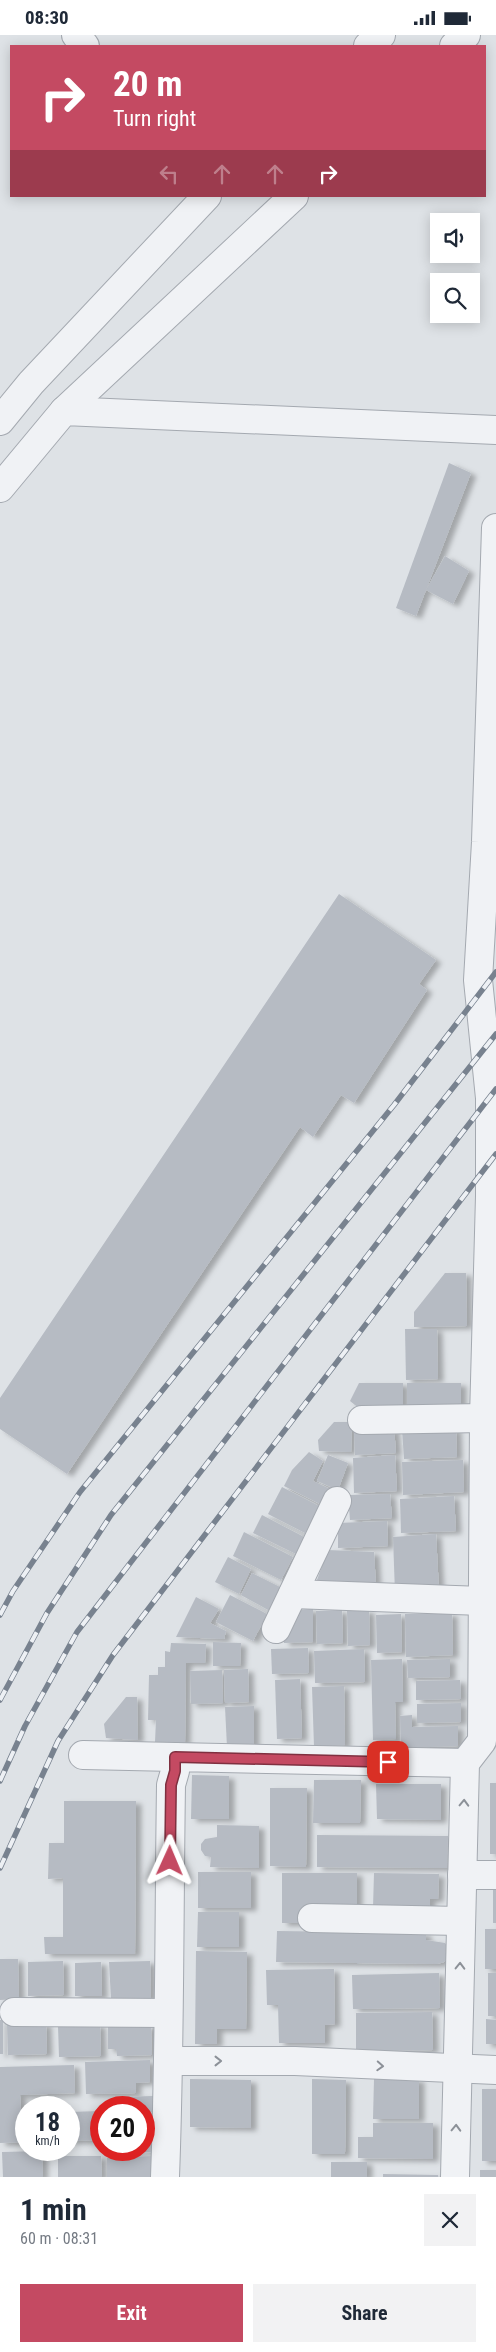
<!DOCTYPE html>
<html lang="en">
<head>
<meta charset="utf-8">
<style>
  :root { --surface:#fff; --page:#f2f2f3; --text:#1f2937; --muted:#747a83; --accent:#c44a62 }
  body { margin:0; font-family:"Roboto Condensed",sans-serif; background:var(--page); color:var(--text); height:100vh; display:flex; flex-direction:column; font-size:19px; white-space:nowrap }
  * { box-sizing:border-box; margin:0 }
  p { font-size:16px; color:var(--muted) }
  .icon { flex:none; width:28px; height:28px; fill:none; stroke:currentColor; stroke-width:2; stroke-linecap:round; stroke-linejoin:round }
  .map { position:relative; height:2142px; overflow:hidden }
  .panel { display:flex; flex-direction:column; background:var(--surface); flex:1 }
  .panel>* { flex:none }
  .banner { position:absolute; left:10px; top:10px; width:476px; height:152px; border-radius:0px; box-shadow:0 2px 12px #0003; background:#c44a62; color:#fff; overflow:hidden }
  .controls { position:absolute; left:430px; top:178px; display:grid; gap:10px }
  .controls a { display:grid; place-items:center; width:50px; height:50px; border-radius:0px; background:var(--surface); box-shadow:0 2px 12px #0003; font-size:25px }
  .speed { position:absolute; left:15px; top:2061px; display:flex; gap:10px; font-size:25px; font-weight:700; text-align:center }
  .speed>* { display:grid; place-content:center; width:65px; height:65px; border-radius:50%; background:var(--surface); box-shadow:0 2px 12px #0003; line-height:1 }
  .speed small { font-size:12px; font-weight:400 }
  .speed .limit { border:8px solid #d22; background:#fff; color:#111 }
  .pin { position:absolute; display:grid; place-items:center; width:42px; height:42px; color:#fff; margin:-21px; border-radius:10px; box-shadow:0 2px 8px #0006 }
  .me { position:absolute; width:55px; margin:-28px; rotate:1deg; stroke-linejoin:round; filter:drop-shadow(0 0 4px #0008) }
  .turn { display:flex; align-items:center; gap:18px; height:105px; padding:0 20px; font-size:22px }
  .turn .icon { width:65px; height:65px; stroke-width:2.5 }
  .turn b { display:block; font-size:35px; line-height:42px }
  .lanes { display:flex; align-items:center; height:48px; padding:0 20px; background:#0003; justify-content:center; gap:25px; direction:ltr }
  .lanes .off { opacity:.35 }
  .round { display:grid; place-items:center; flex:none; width:52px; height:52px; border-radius:0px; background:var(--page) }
  .head { display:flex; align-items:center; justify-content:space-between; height:85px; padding:0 20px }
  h1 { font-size:30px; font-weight:700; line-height:38px }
  .button { display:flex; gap:10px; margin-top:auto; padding:10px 20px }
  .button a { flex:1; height:58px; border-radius:0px; background:var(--accent); color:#fff; font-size:20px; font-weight:700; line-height:58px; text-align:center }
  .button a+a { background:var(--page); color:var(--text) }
  .status { display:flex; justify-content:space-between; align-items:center; height:35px; padding:0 25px; background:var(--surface); direction:ltr }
  .status svg { height:14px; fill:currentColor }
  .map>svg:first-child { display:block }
  .building { fill:#b6bbc3; filter:url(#shadow) }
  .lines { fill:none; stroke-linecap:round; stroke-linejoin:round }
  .minor-casing { stroke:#a4a9b0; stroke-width:30 }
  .minor { stroke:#f0f2f5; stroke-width:28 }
  .rail-casing { stroke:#78828f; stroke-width:5.5 }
  .rail { stroke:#edf0f4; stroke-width:4; stroke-dasharray:11; stroke-linecap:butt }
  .oneway { stroke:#8c9198 }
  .route-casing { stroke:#7f3040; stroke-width:12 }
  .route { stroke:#c44a62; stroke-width:9 }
</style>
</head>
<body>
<div class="status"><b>08:30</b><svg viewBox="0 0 49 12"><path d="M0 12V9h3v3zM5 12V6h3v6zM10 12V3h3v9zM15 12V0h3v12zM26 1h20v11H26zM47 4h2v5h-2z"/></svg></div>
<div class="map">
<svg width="496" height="2142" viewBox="0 0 496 2142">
  <defs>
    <filter id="shadow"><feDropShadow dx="5.5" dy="3" stdDeviation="2.5" flood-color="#0004"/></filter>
  </defs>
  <rect width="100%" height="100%" fill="#dee2e6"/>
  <g class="building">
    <polygon points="449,428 471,438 416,581 396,573"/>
    <polygon points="445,521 469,536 453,569 426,555"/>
    <polygon points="339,859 436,925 419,949 427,955 354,1068 341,1060 313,1102 300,1092 67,1439 0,1394 0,1363"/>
    <polygon points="445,1238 466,1238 467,1291 414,1292 414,1277"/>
    <polygon points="405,1294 437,1294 438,1344 406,1345"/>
    <polygon points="359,1348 403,1348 403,1374 360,1374 350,1366"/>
    <rect x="407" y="1348" width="54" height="26"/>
    <polygon points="334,1387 352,1387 351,1417 319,1416 318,1405"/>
    <polygon points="394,1393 396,1418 355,1420 354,1395"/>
    <polygon points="456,1393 457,1422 404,1424 402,1395"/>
    <polygon points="309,1417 323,1426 313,1446 330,1454 322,1470 284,1451 292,1435"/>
    <polygon points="328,1420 348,1428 338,1455 317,1446"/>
    <polygon points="395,1420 397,1456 354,1458 353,1423"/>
    <polygon points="463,1425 464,1457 403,1460 402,1427"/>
    <polygon points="282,1452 319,1471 305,1498 268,1479"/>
    <polygon points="390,1459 392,1483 350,1485 348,1460"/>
    <polygon points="454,1461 456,1496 401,1498 400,1464"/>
    <polygon points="262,1480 304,1502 296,1519 253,1498"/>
    <polygon points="387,1486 388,1511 338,1513 338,1488"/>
    <polygon points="244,1497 293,1522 281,1545 233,1521"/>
    <polygon points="436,1499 439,1556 395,1558 393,1502"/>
    <polygon points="328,1515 374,1517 376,1550 314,1553"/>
    <polygon points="228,1522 251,1534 239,1559 215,1547"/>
    <polygon points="252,1538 284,1554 272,1577 241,1560"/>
    <polygon points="230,1560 267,1579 253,1606 216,1587"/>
    <polygon points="196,1562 219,1574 210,1588 226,1596 224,1604 176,1602"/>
    <polygon points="313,1574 313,1607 284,1608 284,1595 293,1575"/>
    <polygon points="342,1575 343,1608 317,1609 316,1576"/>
    <polygon points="369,1575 370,1610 348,1611 347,1576"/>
    <polygon points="452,1578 453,1620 406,1622 405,1579"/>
    <polygon points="401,1579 402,1617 377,1618 376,1580"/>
    <polygon points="213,1607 241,1608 240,1631 213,1631"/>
    <polygon points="171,1608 206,1609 205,1628 186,1628 185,1708 155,1707 156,1685 148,1685 149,1640 158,1640 158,1632 165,1632 165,1616 170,1617"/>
    <polygon points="308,1613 309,1638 272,1639 271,1614"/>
    <polygon points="364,1614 365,1647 315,1648 314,1616"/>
    <polygon points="402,1624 403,1667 395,1667 396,1704 373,1705 371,1625"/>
    <polygon points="450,1624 450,1642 408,1643 407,1625"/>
    <polygon points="248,1634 249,1667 225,1668 224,1635"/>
    <polygon points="222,1635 223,1668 191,1669 190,1636"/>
    <polygon points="300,1644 302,1703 277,1704 275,1645"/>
    <polygon points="460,1645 461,1664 416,1665 416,1646"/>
    <polygon points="344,1651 345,1710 314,1712 312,1652"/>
    <polygon points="126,1662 137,1662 138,1705 106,1703 104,1689"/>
    <polygon points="461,1668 461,1687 417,1688 417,1669"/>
    <polygon points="254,1671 254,1711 227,1712 225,1672"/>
    <polygon points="412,1680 412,1692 458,1691 458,1711 401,1713 400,1681"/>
    <polygon points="192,1740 229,1741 229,1784 191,1784"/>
    <polygon points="314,1745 361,1745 360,1788 313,1788"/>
    <rect x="490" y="1748" width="6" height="71"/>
    <polygon points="376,1749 441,1749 441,1785 377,1784"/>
    <polygon points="270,1753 307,1753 306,1832 270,1831"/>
    <polygon points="64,1766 136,1766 135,1919 45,1919 44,1902 63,1902 63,1843 48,1844 49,1808 64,1808"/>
    <polygon points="217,1790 259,1791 259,1833 210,1832 211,1822 205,1821 201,1815 201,1809 205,1804 217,1802"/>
    <polygon points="317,1800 448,1801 447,1833 317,1832"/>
    <rect x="198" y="1837" width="53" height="36"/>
    <polygon points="282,1838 357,1838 357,1874 302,1873 301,1888 282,1888"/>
    <polygon points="374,1838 439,1839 438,1864 430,1864 430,1874 373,1873"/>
    <rect x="493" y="1851" width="3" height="37"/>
    <polygon points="198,1877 239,1877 239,1912 197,1912"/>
    <rect x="485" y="1894" width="11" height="40"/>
    <polygon points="277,1896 426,1898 426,1905 445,1908 449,1914 449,1921 444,1927 437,1929 276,1927"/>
    <polygon points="196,1916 247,1917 246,1994 217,1994 217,2009 195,2009"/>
    <polygon points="0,1924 18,1924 19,1964 0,1965"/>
    <polygon points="63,1926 64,1960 28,1961 28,1927"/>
    <polygon points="150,1926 151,1963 111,1964 109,1927"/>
    <polygon points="101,1927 102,1961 75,1961 75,1928"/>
    <polygon points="334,1934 335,1989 325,1990 325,2008 279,2008 278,1970 267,1970 266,1935"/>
    <polygon points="439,1938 440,1973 353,1974 352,1940"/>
    <rect x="488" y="1938" width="8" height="43"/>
    <polygon points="432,1977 433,2015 356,2016 356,1978"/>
    <polygon points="486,1984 496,1985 496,2009 486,2009"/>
    <rect x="0" y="1985" width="3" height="34"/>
    <polygon points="46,1988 47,2019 8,2020 7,1989"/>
    <polygon points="100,1989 101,2021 59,2022 58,1991"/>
    <polygon points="151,1990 152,2020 117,2021 116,2014 108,2014 108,1991"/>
    <polygon points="150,2025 150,2047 136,2048 136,2058 86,2059 85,2027"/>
    <polygon points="74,2030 75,2058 20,2060 21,2078 26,2078 26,2107 0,2108 0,2032"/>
    <polygon points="190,2044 251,2045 251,2093 190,2092"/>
    <polygon points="312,2044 346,2045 345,2119 312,2119"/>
    <polygon points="374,2044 419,2044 419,2084 373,2084"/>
    <rect x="482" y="2054" width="14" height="72"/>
    <polygon points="153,2061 154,2077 144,2078 144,2072 119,2072 119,2062"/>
    <polygon points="101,2076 101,2105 69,2106 69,2077"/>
    <polygon points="144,2082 153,2082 154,2117 121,2118 121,2115 144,2115"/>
    <polygon points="373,2088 433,2088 433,2124 358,2123 358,2102 373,2102"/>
    <polygon points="42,2116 43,2142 3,2142 2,2117"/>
    <polygon points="58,2121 101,2121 102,2142 58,2142"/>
    <polygon points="152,2121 153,2142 107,2142 107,2123"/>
    <rect x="331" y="2127" width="36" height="15"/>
    <rect x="480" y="2135" width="16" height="7"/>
    <polygon points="383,2139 438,2140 438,2142 383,2142"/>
  </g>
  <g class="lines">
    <defs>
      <g id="minor">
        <polyline points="76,0 85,11"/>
        <polyline points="368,11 381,0"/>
        <polyline points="454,11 466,0"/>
        <polyline points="64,376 294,161"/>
        <polyline points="0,386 31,348 207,161"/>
        <polyline points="0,453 64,376 496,395"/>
        <polyline points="362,1385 484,1383"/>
        <polyline points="293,1559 482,1566"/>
        <polyline points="276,1594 337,1466"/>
        <polyline points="83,1720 175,1722"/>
        <polyline points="462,1840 496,1840"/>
        <polyline points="312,1883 460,1886"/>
        <polyline points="14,1977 167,1978"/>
        <polyline points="169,2026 295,2026 496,2035"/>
        <path d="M 165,2142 C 170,2011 169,1881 171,1750 L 175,1736 L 175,1722 L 465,1728"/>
        <polyline points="455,2142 465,1728 482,1706 484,1383 490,1161 490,1063 478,945 486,807 496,493"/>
      </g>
    </defs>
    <use href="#minor" class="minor-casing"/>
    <use href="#minor" class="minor"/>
    <defs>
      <g id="rail">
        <polyline points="0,1580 13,1556 80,1457 394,1070 496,937"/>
        <polyline points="0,1665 47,1578 111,1480 496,999"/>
        <polyline points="0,1746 25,1691 77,1597 496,1054"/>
        <polyline points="0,1833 58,1706 113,1620 496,1119"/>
      </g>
    </defs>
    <use href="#rail" class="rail-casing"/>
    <use href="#rail" class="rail"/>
  </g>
  <defs><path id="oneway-chevron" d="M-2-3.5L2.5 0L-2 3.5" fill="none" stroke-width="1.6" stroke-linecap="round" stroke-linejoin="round" transform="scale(1.25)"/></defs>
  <g class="oneway">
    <use href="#oneway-chevron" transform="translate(464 1768) rotate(-88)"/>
    <use href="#oneway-chevron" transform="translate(460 1931) rotate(-89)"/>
    <use href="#oneway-chevron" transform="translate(218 2026)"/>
    <use href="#oneway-chevron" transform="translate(380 2031) rotate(3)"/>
    <use href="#oneway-chevron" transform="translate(456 2093) rotate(-88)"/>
  </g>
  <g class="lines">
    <defs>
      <polyline id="route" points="170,1826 171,1750 175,1736 175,1722 388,1727"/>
    </defs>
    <use href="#route" class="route-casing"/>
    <use href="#route" class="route"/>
  </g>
</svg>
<div class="controls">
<a><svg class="icon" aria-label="sound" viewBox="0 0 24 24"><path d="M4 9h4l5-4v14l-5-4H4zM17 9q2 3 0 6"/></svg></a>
<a><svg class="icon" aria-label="search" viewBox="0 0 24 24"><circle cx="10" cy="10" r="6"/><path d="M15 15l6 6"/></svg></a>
</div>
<div class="speed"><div>18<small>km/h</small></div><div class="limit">20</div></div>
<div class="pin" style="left:388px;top:1727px;background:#d93025"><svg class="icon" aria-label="arrive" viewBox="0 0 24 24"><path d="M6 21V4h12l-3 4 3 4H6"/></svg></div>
<svg class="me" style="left:170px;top:1826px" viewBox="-20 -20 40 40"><path d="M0-17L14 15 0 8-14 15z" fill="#c44a62" stroke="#fff" stroke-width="4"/></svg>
<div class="banner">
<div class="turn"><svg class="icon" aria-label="right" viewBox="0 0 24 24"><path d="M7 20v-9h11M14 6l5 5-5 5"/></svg><div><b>20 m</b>Turn right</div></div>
<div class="lanes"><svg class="icon off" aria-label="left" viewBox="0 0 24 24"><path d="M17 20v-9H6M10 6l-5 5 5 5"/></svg><svg class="icon off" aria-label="ahead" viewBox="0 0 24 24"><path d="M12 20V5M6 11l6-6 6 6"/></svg><svg class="icon off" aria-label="ahead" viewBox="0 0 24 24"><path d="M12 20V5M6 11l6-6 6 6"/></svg><svg class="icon" aria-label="right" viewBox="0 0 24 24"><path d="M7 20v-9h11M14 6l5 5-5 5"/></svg></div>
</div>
</div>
<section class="panel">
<div class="head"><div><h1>1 min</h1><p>60 m · 08:31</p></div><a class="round"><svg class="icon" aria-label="close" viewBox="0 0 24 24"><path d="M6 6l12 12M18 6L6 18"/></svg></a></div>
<div class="button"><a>Exit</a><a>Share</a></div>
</section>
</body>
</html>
